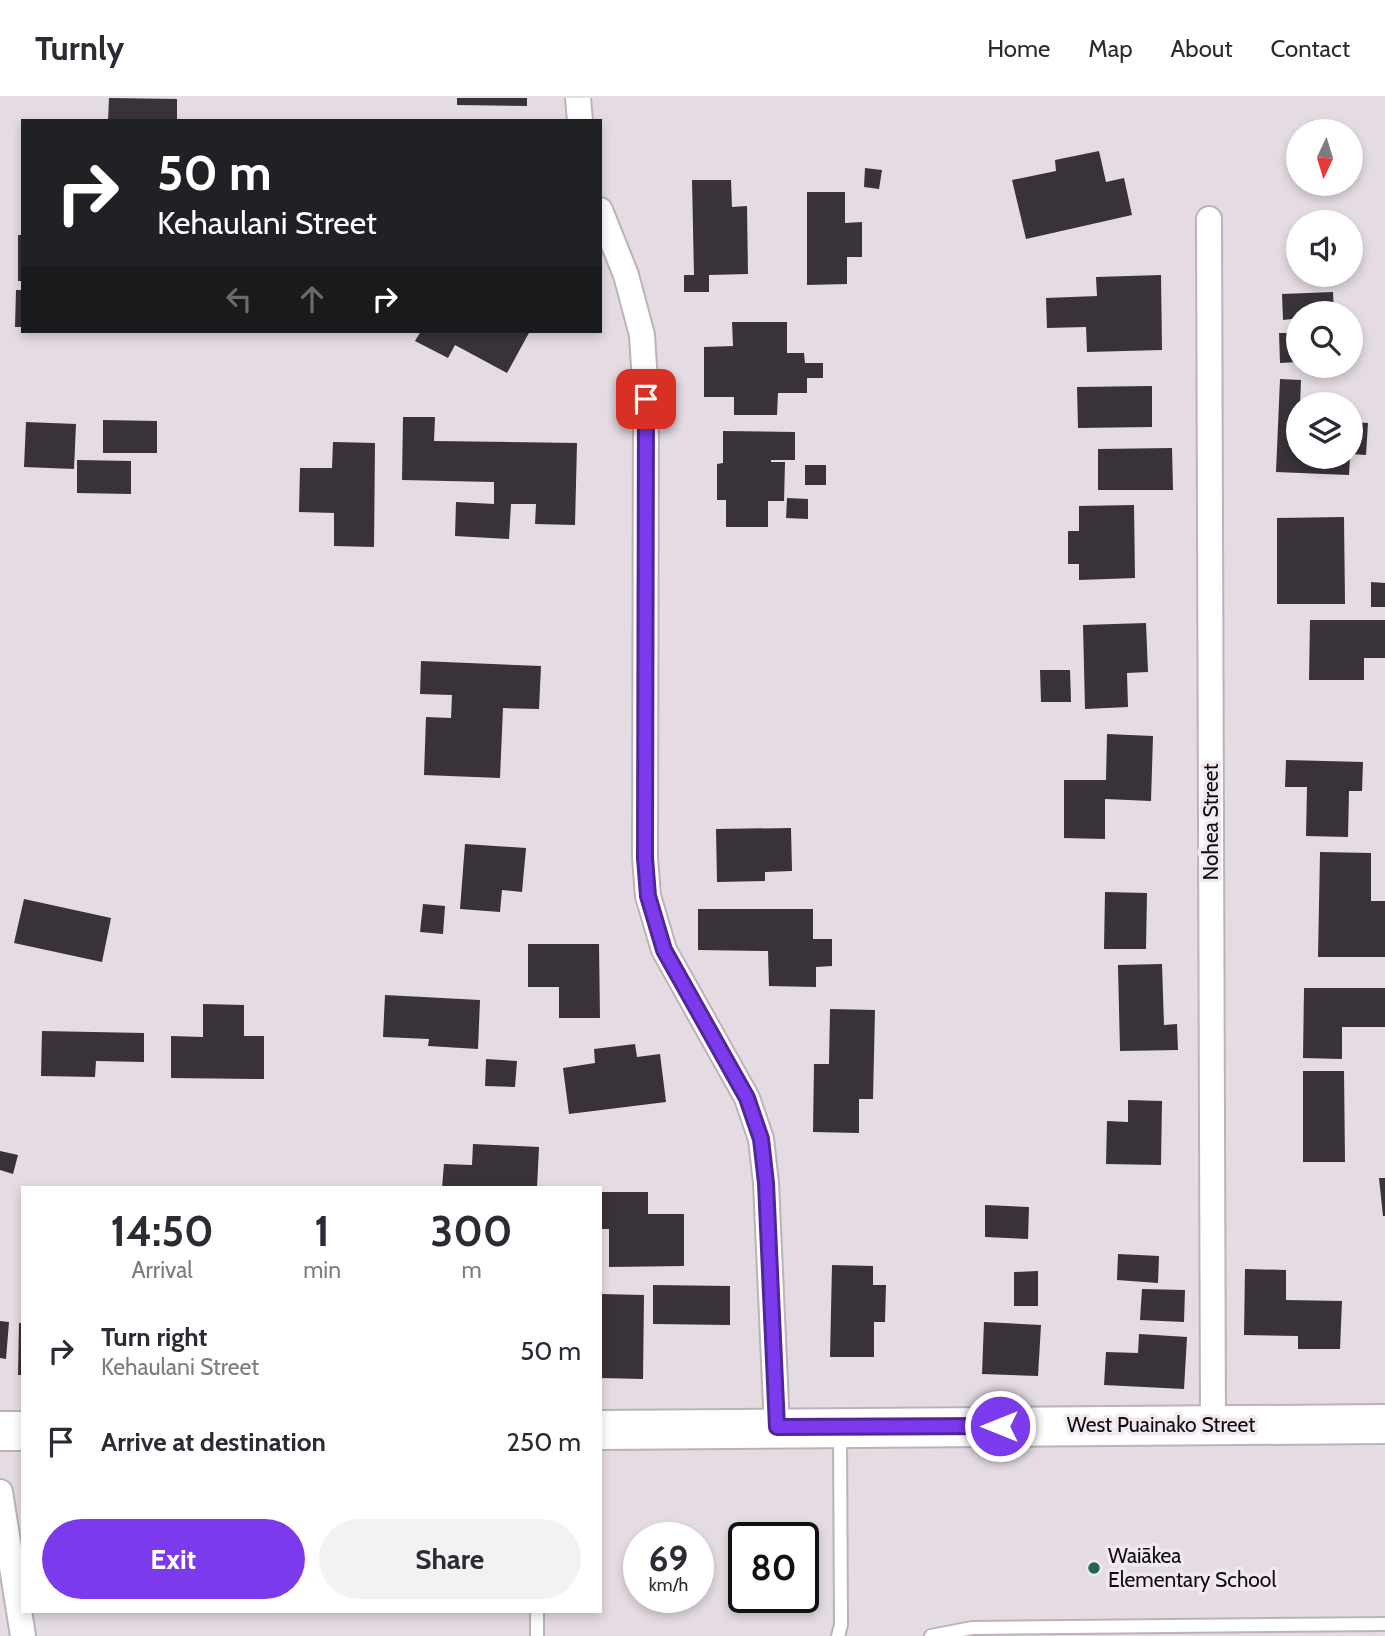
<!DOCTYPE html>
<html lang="en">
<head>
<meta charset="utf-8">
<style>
  :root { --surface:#fff; --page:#f2f2f3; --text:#2b2b33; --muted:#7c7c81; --line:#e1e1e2; --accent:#7c3aed }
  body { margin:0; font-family:Cabin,sans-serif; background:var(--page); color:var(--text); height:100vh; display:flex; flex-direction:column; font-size:26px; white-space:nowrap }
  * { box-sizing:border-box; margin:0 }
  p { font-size:23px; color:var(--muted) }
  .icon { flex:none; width:38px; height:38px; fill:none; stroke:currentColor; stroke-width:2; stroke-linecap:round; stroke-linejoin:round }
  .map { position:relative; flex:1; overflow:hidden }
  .details { position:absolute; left:21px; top:1088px; width:581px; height:427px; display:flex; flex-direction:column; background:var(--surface); border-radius:0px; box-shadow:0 4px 10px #0003 }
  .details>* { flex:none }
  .banner { position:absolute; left:21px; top:21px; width:581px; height:214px; border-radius:0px; box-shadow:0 4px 10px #0003; background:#202124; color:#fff; overflow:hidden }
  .needle { width:46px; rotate:184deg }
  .fabs { position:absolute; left:1286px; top:21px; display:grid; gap:14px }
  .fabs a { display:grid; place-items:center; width:77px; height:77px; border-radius:50%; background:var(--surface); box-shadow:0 4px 10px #0003; font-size:35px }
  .speed { position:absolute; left:623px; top:1424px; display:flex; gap:14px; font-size:35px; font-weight:700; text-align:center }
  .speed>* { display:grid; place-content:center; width:91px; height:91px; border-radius:50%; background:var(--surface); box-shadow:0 4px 10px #0003; line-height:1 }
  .speed small { font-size:18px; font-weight:400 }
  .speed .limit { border:4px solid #111; border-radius:10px; background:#fff; color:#111 }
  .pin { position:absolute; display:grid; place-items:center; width:60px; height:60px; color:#fff; margin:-30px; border-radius:14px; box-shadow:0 4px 10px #0006 }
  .me { position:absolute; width:77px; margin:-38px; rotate:270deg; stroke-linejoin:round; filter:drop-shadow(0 0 5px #0008) }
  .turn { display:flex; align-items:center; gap:24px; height:147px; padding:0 21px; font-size:32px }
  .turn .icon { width:91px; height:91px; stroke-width:2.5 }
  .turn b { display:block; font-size:49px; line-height:60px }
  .lanes { display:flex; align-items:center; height:66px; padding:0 21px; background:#0003; justify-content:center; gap:35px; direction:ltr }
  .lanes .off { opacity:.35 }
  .eta { display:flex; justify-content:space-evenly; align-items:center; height:119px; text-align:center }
  .eta b { font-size:42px; font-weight:700; line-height:49px }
  .button { display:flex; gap:14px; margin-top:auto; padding:14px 21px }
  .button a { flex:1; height:80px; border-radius:42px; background:var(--accent); color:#fff; font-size:28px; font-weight:700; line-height:80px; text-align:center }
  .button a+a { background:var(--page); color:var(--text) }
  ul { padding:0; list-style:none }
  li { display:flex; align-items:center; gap:21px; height:91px; padding:0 21px }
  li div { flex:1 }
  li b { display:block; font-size:26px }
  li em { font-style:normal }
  header { display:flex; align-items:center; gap:42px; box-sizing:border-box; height:98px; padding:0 35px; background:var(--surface); border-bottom:2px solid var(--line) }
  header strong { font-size:33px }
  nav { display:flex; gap:38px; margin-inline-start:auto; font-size:24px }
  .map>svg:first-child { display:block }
  .building { fill:#393238 }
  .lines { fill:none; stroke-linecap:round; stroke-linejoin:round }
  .service-casing { stroke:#bbb2ba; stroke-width:16 }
  .minor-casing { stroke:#bbb2ba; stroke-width:28 }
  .trunk-casing { stroke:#bbb2ba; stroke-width:42 }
  .service { stroke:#fff; stroke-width:12 }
  .minor { stroke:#fff; stroke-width:24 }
  .trunk { stroke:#fff; stroke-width:38 }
  .route-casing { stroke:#51269a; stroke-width:18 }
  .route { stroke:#7c3aed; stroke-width:12 }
  .poi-dot { fill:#256451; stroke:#f1e8f0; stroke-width:2.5 }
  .labels { text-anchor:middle; stroke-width:7; stroke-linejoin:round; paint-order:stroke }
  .street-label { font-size:21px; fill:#0f0c0f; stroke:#f1e8f0 }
  .poi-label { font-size:21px; fill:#0f0c0f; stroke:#f1e8f0; text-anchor:start }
</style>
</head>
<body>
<header>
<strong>Turnly</strong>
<nav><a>Home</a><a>Map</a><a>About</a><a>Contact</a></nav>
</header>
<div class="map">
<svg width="1385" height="1538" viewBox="0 0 1385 1538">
  <rect width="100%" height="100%" fill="#e4dbe3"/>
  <g class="building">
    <polygon points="109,0 177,1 177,23 108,23"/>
    <polygon points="457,0 527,0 527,8 457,7"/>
    <polygon points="1099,53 1106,84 1124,80 1132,117 1026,141 1012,82 1056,73 1055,62"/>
    <polygon points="865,70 882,72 879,91 864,89"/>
    <polygon points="692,82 731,82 732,109 747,108 748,176 709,177 709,194 684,194 684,177 694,177"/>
    <polygon points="807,94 845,94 845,125 862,124 862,159 847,159 847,186 807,187"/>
    <rect x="18" y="137" width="5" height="46"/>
    <polygon points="1161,177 1162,252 1087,254 1086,229 1047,230 1046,200 1097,198 1096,179"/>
    <polygon points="16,192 23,192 23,229 15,229"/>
    <polygon points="1333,194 1334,215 1298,215 1298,264 1280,265 1279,235 1292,235 1292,221 1283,222 1282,196"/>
    <polygon points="732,224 787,224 787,255 804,255 805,265 823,265 823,280 807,280 807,295 778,295 777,317 734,317 734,299 704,299 704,249 733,248"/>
    <polygon points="421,233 530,233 507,275 455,247 448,260 415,243"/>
    <polygon points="1280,281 1301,282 1298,359 1350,359 1349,377 1276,374"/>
    <polygon points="1152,288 1152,329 1078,330 1077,289"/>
    <polygon points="403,319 435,319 434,343 577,345 575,427 535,426 536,406 511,406 509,441 455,438 456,404 494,406 494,384 402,382"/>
    <polygon points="103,322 157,323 157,355 103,355"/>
    <polygon points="26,324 76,326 74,371 24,369"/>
    <polygon points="1351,324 1368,325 1366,357 1351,356"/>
    <polygon points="723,333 795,334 795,362 771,362 771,364 785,364 784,403 768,403 768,429 726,429 726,402 717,402 717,366 723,365"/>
    <polygon points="333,344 375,345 374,449 334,448 334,415 299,414 300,370 332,370"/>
    <polygon points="1172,350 1173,392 1098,392 1098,351"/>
    <polygon points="77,362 131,363 131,396 77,395"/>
    <rect x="805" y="367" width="21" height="20"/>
    <polygon points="787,400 808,401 808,421 786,420"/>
    <polygon points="1134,407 1135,480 1079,482 1079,466 1068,466 1068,433 1079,433 1079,408"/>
    <polygon points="1344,419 1345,506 1277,506 1277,420"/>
    <polygon points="1371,484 1385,485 1385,509 1371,509"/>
    <polygon points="1310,522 1385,522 1385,560 1364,560 1364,582 1309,582"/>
    <polygon points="1146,525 1148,574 1127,575 1128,609 1085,611 1083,527"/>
    <polygon points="421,563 541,568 539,611 503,610 500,680 424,677 426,619 451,620 452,597 420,596"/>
    <polygon points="1040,572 1070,572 1071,604 1041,604"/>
    <polygon points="1107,636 1153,638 1151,703 1105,701 1105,741 1064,740 1064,682 1106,682"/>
    <polygon points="1286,662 1363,664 1362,693 1349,693 1348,739 1306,738 1307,689 1285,689"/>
    <polygon points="791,730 792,773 765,774 765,783 717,784 716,731"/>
    <polygon points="465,746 526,750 522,794 502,792 500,814 460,811"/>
    <polygon points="1320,754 1371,755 1371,803 1385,803 1385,859 1318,859"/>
    <polygon points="1105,794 1147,795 1146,851 1104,851"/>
    <polygon points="24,801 111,820 102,864 14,845"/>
    <polygon points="423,806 445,808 443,836 420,834"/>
    <polygon points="698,811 813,811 813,841 832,841 832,868 816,869 816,889 769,888 768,853 698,852"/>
    <polygon points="528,846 599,846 600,920 559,920 559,889 528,889"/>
    <polygon points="1162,866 1164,927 1177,926 1178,952 1120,953 1118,867"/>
    <polygon points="1304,890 1385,890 1385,929 1342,929 1342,961 1303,960"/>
    <polygon points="385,897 480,902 478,951 428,948 429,941 383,939"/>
    <polygon points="203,906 244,907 244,938 264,938 264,981 171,980 171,938 203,939"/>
    <polygon points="830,911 875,912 873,1001 859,1001 859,1035 813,1034 814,966 829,966"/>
    <polygon points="42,933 144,935 144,964 96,963 95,979 41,978"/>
    <polygon points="635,946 637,959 660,956 666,1004 569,1016 563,970 595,965 594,951"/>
    <polygon points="486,961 517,963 515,989 485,988"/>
    <polygon points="1303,973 1344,973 1345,1064 1303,1064"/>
    <polygon points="1128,1002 1162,1003 1161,1067 1106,1066 1107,1023 1128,1024"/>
    <polygon points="473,1046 539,1049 537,1090 442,1090 444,1066 472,1067"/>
    <polygon points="0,1053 18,1057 13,1076 0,1072"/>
    <polygon points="1379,1080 1385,1080 1385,1118 1383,1118"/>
    <polygon points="600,1094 648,1094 648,1116 684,1116 684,1168 609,1169 609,1131 600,1131"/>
    <polygon points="985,1107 1029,1109 1028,1141 985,1139"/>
    <polygon points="1118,1156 1159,1158 1158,1185 1117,1182"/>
    <polygon points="832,1167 873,1168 873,1187 886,1187 885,1224 874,1224 874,1259 830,1259"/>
    <polygon points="1245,1171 1286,1172 1286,1202 1342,1203 1340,1251 1298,1251 1298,1238 1244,1237"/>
    <polygon points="1038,1173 1038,1208 1014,1208 1014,1174"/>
    <polygon points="653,1187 730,1188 730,1227 653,1226"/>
    <polygon points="1142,1191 1185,1192 1184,1224 1140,1222"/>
    <polygon points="601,1196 644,1197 643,1281 600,1280"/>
    <polygon points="0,1223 9,1224 6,1261 0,1260"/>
    <polygon points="984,1224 1041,1227 1038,1278 982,1276"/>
    <polygon points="19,1225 23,1225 23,1277 18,1277"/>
    <polygon points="1139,1236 1187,1239 1184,1291 1104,1287 1106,1254 1138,1255"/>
  </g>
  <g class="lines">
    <defs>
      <g id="service">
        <polyline points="537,1514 537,1538"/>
        <polyline points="838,1538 841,1527 840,1336"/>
        <polyline points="931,1538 972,1530 1385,1526"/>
      </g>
      <g id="minor">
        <polyline points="578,0 580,23"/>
        <polyline points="600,112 626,177 642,237 646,301 645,760 648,798 664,852 747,1000 761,1041 766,1085 777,1330"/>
        <polyline points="1209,121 1213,1327"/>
        <polyline points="0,1394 23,1538"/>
      </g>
      <g id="trunk">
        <polyline points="600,1332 1385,1326"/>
        <polyline points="0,1333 23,1333"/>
      </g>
    </defs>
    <use href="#service" class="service-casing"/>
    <use href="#minor" class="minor-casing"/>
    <use href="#trunk" class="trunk-casing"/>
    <use href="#service" class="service"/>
    <use href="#minor" class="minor"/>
    <use href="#trunk" class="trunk"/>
  </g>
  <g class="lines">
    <defs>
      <polyline id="route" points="646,301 645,760 648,798 664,852 747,1000 761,1041 766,1085 777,1329 1000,1328"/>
    </defs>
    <use href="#route" class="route-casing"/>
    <use href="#route" class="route"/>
  </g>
  <circle class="poi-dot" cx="1094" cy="1470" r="7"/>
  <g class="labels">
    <g class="street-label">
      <text transform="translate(1211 724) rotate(-90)" y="7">Nohea Street</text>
      <text x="1161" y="1334">West Puainako Street</text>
    </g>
    <g class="poi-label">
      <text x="1108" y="1465">Waiākea<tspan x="1108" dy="24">Elementary School</tspan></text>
    </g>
  </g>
</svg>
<div class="fabs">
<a><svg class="needle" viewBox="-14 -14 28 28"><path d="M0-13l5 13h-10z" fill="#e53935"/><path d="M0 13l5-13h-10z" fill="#7c7c81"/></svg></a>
<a><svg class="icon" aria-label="sound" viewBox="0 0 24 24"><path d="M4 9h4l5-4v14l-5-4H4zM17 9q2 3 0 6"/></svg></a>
<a><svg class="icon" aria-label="search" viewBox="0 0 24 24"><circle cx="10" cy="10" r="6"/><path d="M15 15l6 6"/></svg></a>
<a><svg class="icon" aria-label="layers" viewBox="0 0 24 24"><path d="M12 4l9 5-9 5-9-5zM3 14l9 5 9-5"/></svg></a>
</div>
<div class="speed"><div>69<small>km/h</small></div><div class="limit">80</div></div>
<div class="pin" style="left:646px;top:301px;background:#d93025"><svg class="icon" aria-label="arrive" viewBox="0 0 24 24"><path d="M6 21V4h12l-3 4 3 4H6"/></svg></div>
<svg class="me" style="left:1000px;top:1328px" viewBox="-20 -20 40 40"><circle r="17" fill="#7c3aed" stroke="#fff" stroke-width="3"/><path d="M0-11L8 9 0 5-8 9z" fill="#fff"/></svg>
<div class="banner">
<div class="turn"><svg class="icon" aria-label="right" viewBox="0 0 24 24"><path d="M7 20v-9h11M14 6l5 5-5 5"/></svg><div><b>50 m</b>Kehaulani Street</div></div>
<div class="lanes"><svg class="icon off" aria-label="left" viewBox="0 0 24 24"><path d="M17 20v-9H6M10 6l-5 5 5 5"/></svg><svg class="icon off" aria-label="ahead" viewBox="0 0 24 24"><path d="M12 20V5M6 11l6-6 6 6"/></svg><svg class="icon" aria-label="right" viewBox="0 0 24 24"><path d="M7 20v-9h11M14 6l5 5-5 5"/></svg></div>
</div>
<section class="details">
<div class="eta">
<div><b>14:50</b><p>Arrival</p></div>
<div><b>1</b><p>min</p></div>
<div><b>300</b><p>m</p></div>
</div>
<ul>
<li><svg class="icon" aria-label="right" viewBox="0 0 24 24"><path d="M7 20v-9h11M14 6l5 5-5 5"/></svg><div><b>Turn right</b><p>Kehaulani Street</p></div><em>50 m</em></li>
<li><svg class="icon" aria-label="arrive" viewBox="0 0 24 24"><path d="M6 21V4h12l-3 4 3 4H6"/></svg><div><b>Arrive at destination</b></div><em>250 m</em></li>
</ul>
<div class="button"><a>Exit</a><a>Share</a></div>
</section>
</div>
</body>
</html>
